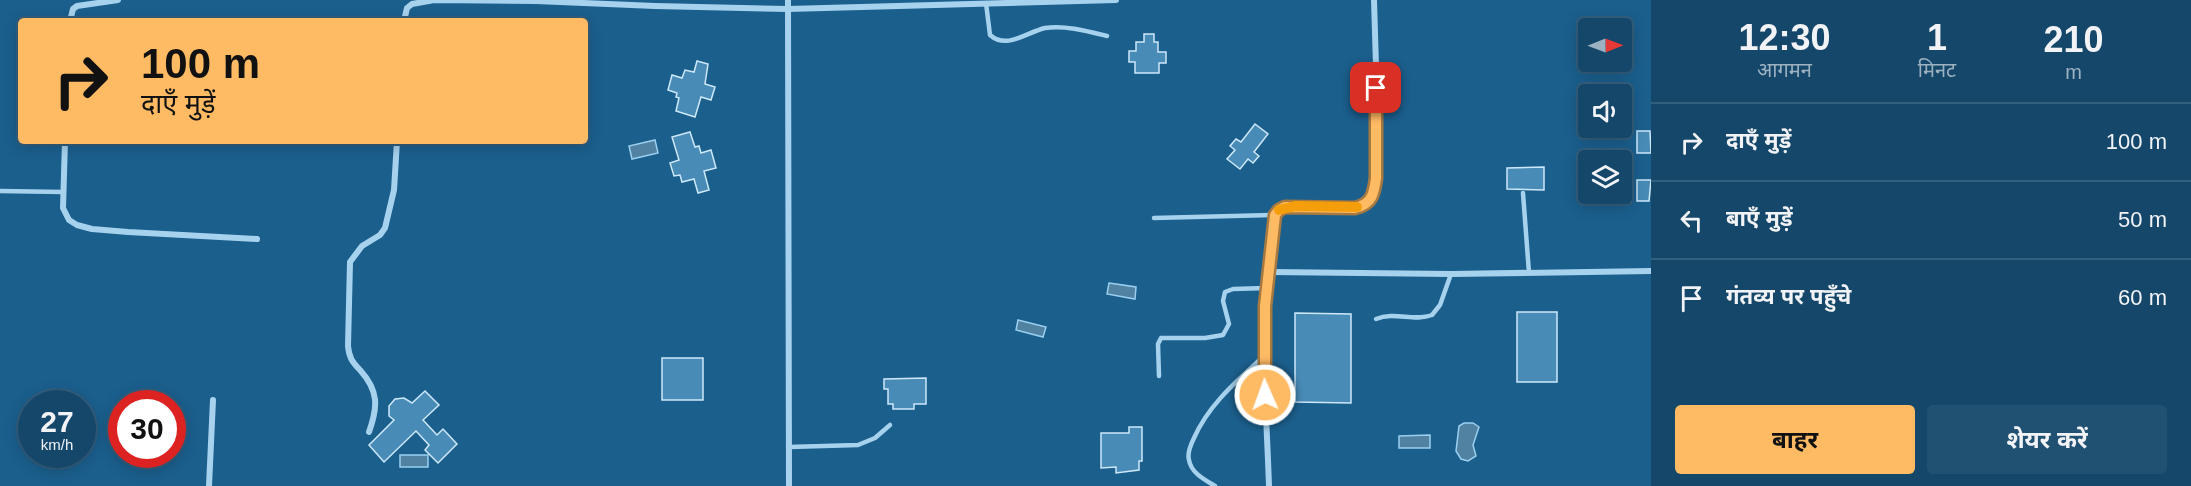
<!DOCTYPE html>
<html lang="hi">
<head>
<meta charset="utf-8">
<style>
  :root { --surface:#14476a; --page:#215172; --text:#f1f3f6; --muted:#9db2c1; --line:#335f7e; --accent:#ffba64 }
  body { margin:0; font-family:Helvetica,"Noto Sans Devanagari",sans-serif; background:var(--page); color:var(--text); height:100vh; display:flex; flex-direction:column; font-size:22px; white-space:nowrap }
  * { box-sizing:border-box; margin:0 }
  p { font-size:20px; color:var(--muted) }
  .icon { flex:none; width:33px; height:33px; fill:none; stroke:currentColor; stroke-width:2; stroke-linecap:round; stroke-linejoin:round }
  .map { position:relative; flex:1; overflow:hidden }
  .panel { display:flex; flex-direction:column; background:var(--surface); width:540px }
  .panel>* { flex:none }
  .banner { position:absolute; left:18px; top:18px; width:570px; height:126px; border-radius:6px; box-shadow:0 3px 15px #0003,0 0 0 2px var(--line); background:#ffba64; color:#111; overflow:hidden }
  .needle { width:39px; rotate:89deg }
  .buttons { position:absolute; left:1578px; top:18px; display:grid; gap:12px }
  .buttons a { display:grid; place-items:center; width:54px; height:54px; border-radius:6px; background:var(--surface); box-shadow:0 3px 15px #0003,0 0 0 2px var(--line); font-size:30px }
  .speed { position:absolute; left:18px; top:390px; display:flex; gap:12px; font-size:30px; font-weight:700; text-align:center }
  .speed>* { display:grid; place-content:center; width:78px; height:78px; border-radius:50%; background:var(--surface); box-shadow:0 3px 15px #0003,0 0 0 2px var(--line); line-height:1 }
  .speed small { font-size:15px; font-weight:400 }
  .speed .limit { border:9px solid #d22; background:#fff; color:#111 }
  .pin { position:absolute; display:grid; place-items:center; width:51px; height:51px; color:#fff; margin:-26px; border-radius:12px; box-shadow:0 3px 9px #0006 }
  .me { position:absolute; width:66px; margin:-33px; rotate:358deg; stroke-linejoin:round; filter:drop-shadow(0 0 4px #0008) }
  .turn { display:flex; align-items:center; gap:21px; height:126px; padding:0 24px; font-size:27px }
  .turn .icon { width:78px; height:78px; stroke-width:2.5 }
  .turn b { display:block; font-size:42px; line-height:51px }
  .eta { display:flex; justify-content:space-evenly; align-items:center; height:102px; text-align:center }
  .eta b { font-size:36px; font-weight:700; line-height:42px }
  .button { display:flex; gap:12px; margin-top:auto; padding:12px 24px }
  .button a { flex:1; height:69px; border-radius:6px; background:var(--accent); color:#111; font-size:24px; font-weight:700; line-height:69px; text-align:center }
  .button a+a { background:var(--page); color:var(--text) }
  ul { padding:0; list-style:none }
  li { display:flex; align-items:center; gap:18px; height:78px; padding:0 24px; border-top:2px solid var(--line) }
  li div { flex:1 }
  li b { display:block; font-size:22px }
  li em { font-style:normal }
  main { display:flex; flex:1; min-height:0 }
  .map>svg:first-child { display:block }
  .water { fill:#5282a2; stroke:#9acff0; stroke-width:1.5 }
  .building { fill:#488bb7; stroke:#cde8fa; stroke-width:1.5 }
  .lines { fill:none; stroke-linecap:round; stroke-linejoin:round }
  .service { stroke:#a7d2ee; stroke-width:4.5 }
  .minor { stroke:#a7d2ee; stroke-width:6 }
  .route-casing { stroke:#a67941; stroke-width:15 }
  .route { stroke:#ffba64; stroke-width:10 }
  .slow { stroke:#f59e0b; stroke-width:10 }
</style>
</head>
<body>
<main>
<div class="map">
<svg width="1651" height="486" viewBox="0 0 1651 486">
  <rect width="100%" height="100%" fill="#1b5f8d"/>
  <g class="water">
    <polygon points="655,140 658,153 632,159 629,146"/>
    <polygon points="1109,283 1136,287 1135,299 1107,294"/>
    <polygon points="1018,320 1046,327 1043,337 1016,330"/>
    <polygon points="1464,423 1473,423 1479,427 1473,445 1476,456 1468,461 1461,459 1456,451 1459,426"/>
    <polygon points="1430,435 1430,448 1399,448 1399,436"/>
    <rect x="400" y="455" width="28" height="12"/>
  </g>
  <g class="building">
    <polygon points="1144,34 1154,34 1154,42 1158,42 1158,52 1166,52 1166,63 1159,63 1159,73 1135,73 1135,62 1129,62 1129,51 1136,51 1136,42 1144,42"/>
    <polygon points="697,61 708,64 705,84 715,87 711,100 701,97 695,117 676,111 679,98 676,97 677,93 668,90 672,75 682,78 685,70 694,72"/>
    <polygon points="1255,124 1268,134 1254,152 1259,156 1253,163 1248,159 1240,169 1227,159 1235,150 1230,146 1236,139 1241,142"/>
    <polygon points="1637,131 1650,131 1651,153 1637,153"/>
    <polygon points="690,132 695,147 699,146 701,153 711,150 716,168 704,171 709,190 698,193 694,179 682,182 680,175 674,176 670,163 679,160 672,137"/>
    <polygon points="1544,167 1544,190 1507,189 1507,168"/>
    <polygon points="1637,180 1651,180 1649,201 1637,201"/>
    <rect x="1517" y="312" width="40" height="70"/>
    <polygon points="1295,313 1351,314 1351,403 1295,402"/>
    <rect x="662" y="358" width="41" height="42"/>
    <polygon points="926,378 926,404 914,404 914,409 893,409 893,404 888,404 888,389 884,389 884,379"/>
    <polygon points="425,391 439,405 423,420 437,435 443,429 457,444 438,463 425,450 429,445 416,431 384,462 369,445 394,420 389,416 389,406 395,399 404,398 412,403"/>
    <polygon points="1129,427 1142,427 1142,461 1139,461 1139,470 1116,473 1116,467 1101,468 1101,433 1129,433"/>
  </g>
  <g class="lines">
    <g class="service">
      <path d="M 986,3 L 990,35 C 1007,50 1027,32 1045,28 C 1065,25 1087,31 1107,36"/>
      <polyline points="0,191 63,192"/>
      <polyline points="1523,193 1529,273"/>
      <polyline points="1154,218 1275,215"/>
      <path d="M 1376,319 C 1395,311 1414,322 1432,315 L 1440,305 L 1451,274"/>
      <polyline points="1159,376 1158,344 1161,338 1205,338 1223,335 1229,324 1223,301 1225,292 1233,289 1266,288"/>
      <polyline points="789,447 858,445 875,438 890,425"/>
      <path d="M 1215,486 C 1205,480 1191,473 1189,460 C 1187,453 1191,444 1194,438 C 1209,404 1237,381 1264,356"/>
    </g>
    <g class="minor">
      <polyline points="788,0 789,486"/>
      <polyline points="70,21 73,9 77,6 118,0"/>
      <polyline points="404,21 407,8 412,4 434,0 536,1 655,6 788,9 1116,0"/>
      <polyline points="65,141 63,208 69,220 77,225 92,229 128,232 257,239"/>
      <polyline points="1268,272 1451,274 1651,271"/>
      <path d="M 369,432 C 378,407 379,391 360,370 C 352,362 349,357 348,346 L 350,262 L 362,246 L 380,235 L 385,228 L 394,190 L 397,141"/>
      <polyline points="209,486 213,400"/>
      <path d="M 1269,486 C 1266,396 1257,305 1275,215 L 1279,210 L 1285,207 L 1355,208 C 1366,205 1370,202 1375,192 L 1376,66 L 1374,0"/>
    </g>
  </g>
  <g class="lines">
    <defs>
      <path id="route" d="M 1265,395 L 1265,306 L 1275,215 L 1279,210 L 1285,207 L 1355,208 C 1372,204 1374,194 1376,178 L 1376,88"/>
    </defs>
    <use href="#route" class="route-casing"/>
    <use href="#route" class="route"/>
    <polyline class="slow" points="1279,210 1295,206 1357,207"/>
  </g>
</svg>
<div class="buttons">
<a><svg class="needle" viewBox="-14 -14 28 28"><path d="M0-13l5 13h-10z" fill="#e53935"/><path d="M0 13l5-13h-10z" fill="#9db2c1"/></svg></a>
<a><svg class="icon" aria-label="sound" viewBox="0 0 24 24"><path d="M4 9h4l5-4v14l-5-4H4zM17 9q2 3 0 6"/></svg></a>
<a><svg class="icon" aria-label="layers" viewBox="0 0 24 24"><path d="M12 4l9 5-9 5-9-5zM3 14l9 5 9-5"/></svg></a>
</div>
<div class="speed"><div>27<small>km/h</small></div><div class="limit">30</div></div>
<div class="pin" style="left:1376px;top:88px;background:#d93025"><svg class="icon" aria-label="arrive" viewBox="0 0 24 24"><path d="M6 21V4h12l-3 4 3 4H6"/></svg></div>
<svg class="me" style="left:1265px;top:395px" viewBox="-20 -20 40 40"><circle r="17" fill="#ffba64" stroke="#fff" stroke-width="3"/><path d="M0-11L8 9 0 5-8 9z" fill="#fff"/></svg>
<div class="banner">
<div class="turn"><svg class="icon" aria-label="right" viewBox="0 0 24 24"><path d="M7 20v-9h11M14 6l5 5-5 5"/></svg><div><b>100 m</b>दाएँ मुड़ें</div></div>
</div>
</div>
<section class="panel">
<div class="eta">
<div><b>12:30</b><p>आगमन</p></div>
<div><b>1</b><p>मिनट</p></div>
<div><b>210</b><p>m</p></div>
</div>
<ul>
<li><svg class="icon" aria-label="right" viewBox="0 0 24 24"><path d="M7 20v-9h11M14 6l5 5-5 5"/></svg><div><b>दाएँ मुड़ें</b></div><em>100 m</em></li>
<li><svg class="icon" aria-label="left" viewBox="0 0 24 24"><path d="M17 20v-9H6M10 6l-5 5 5 5"/></svg><div><b>बाएँ मुड़ें</b></div><em>50 m</em></li>
<li><svg class="icon" aria-label="arrive" viewBox="0 0 24 24"><path d="M6 21V4h12l-3 4 3 4H6"/></svg><div><b>गंतव्य पर पहुँचे</b></div><em>60 m</em></li>
</ul>
<div class="button"><a>बाहर</a><a>शेयर करें</a></div>
</section>
</main>
</body>
</html>
